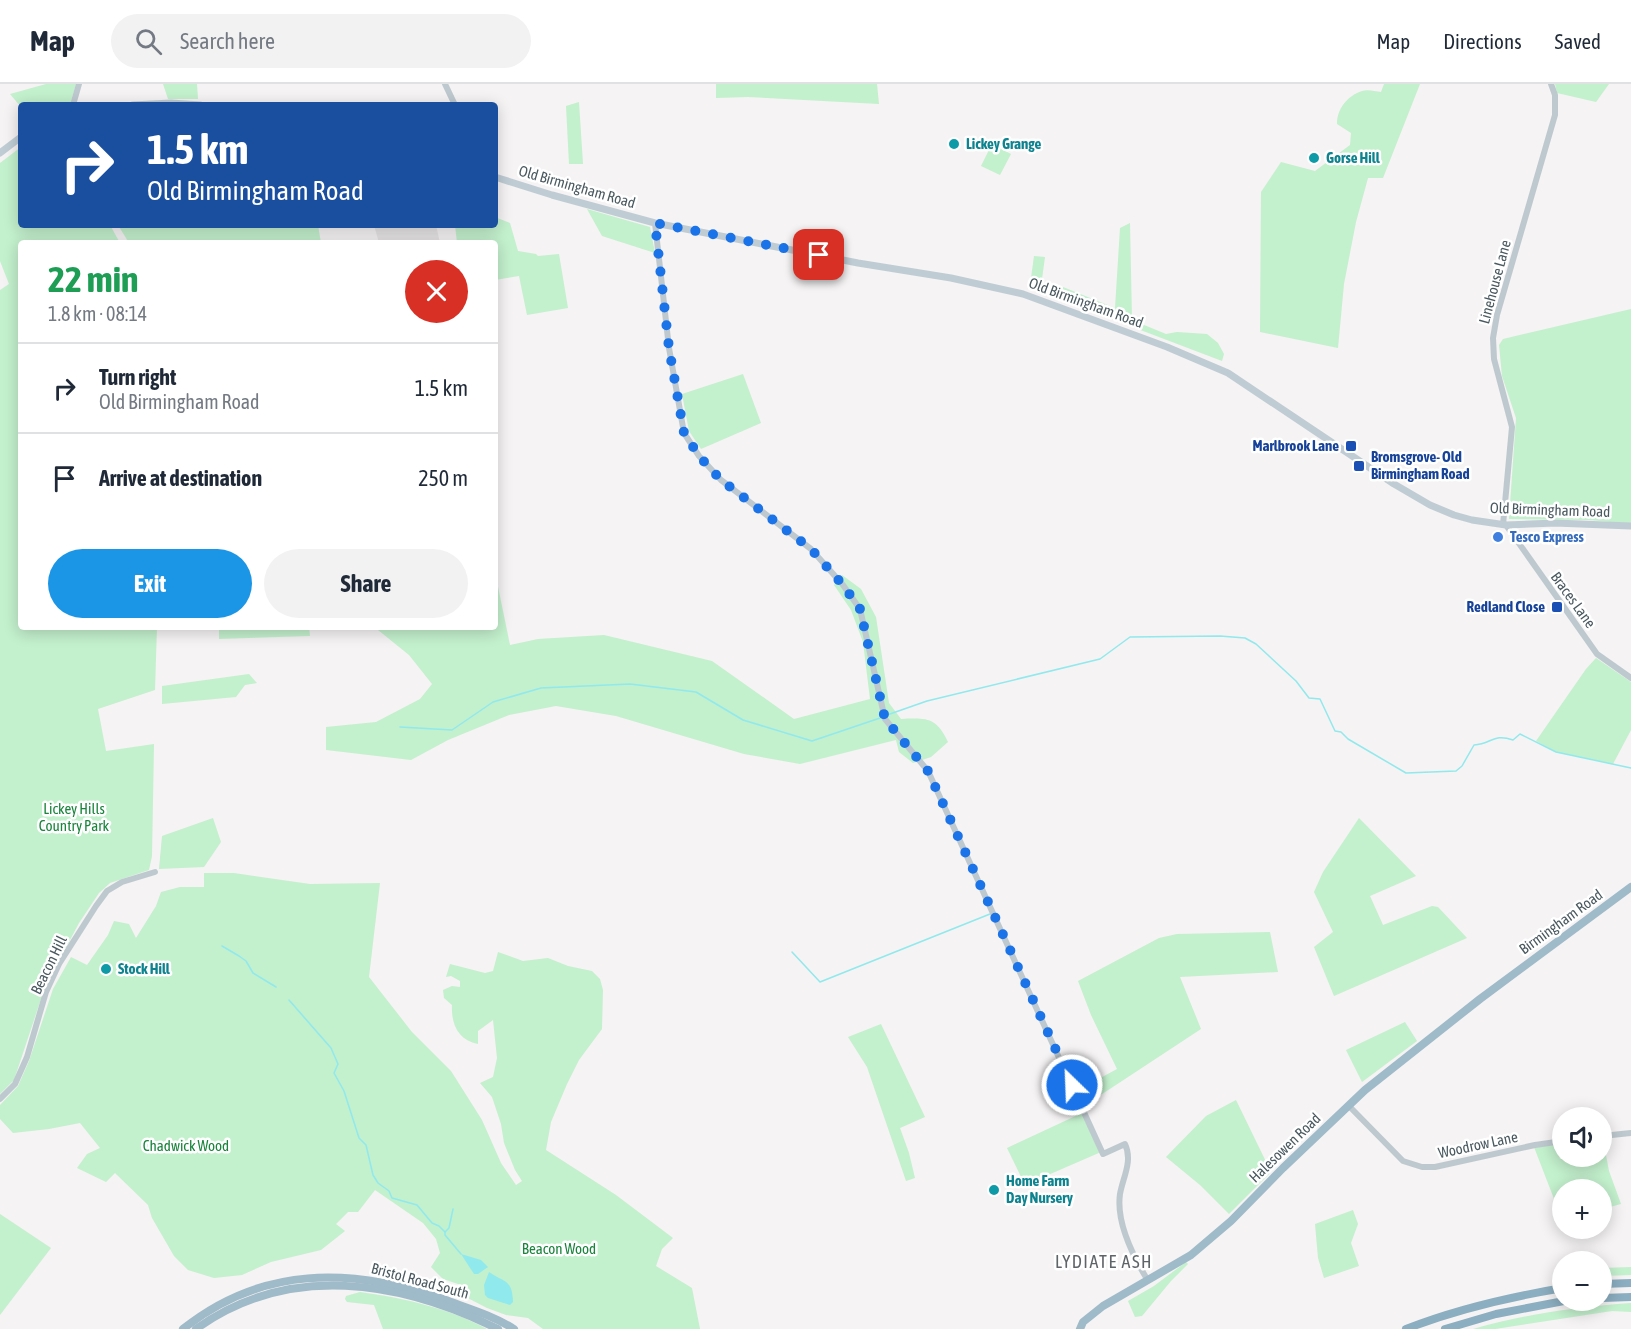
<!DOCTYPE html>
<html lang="en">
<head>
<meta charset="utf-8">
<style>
  :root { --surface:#fff; --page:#f2f2f3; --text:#1f2937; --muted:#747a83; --line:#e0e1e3; --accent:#1b95e6 }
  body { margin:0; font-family:"Asap Condensed",sans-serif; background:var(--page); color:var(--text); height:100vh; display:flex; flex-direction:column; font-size:22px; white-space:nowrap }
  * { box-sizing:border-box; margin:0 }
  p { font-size:20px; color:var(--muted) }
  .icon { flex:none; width:33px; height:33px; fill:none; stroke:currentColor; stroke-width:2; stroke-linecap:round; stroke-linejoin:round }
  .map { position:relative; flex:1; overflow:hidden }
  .sheet { position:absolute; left:18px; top:156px; width:480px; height:390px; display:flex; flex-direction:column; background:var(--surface); border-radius:6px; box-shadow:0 3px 15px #0003 }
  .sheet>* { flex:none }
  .guide { position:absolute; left:18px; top:18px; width:480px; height:126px; border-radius:6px; box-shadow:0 3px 15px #0003; background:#1a4fa0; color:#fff; overflow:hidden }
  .tools { position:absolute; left:1552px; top:1023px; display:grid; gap:12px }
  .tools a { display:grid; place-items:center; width:60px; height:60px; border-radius:50%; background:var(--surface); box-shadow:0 3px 15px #0003; font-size:30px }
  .pin { position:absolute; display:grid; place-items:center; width:51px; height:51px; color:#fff; margin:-26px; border-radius:12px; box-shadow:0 3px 9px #0006 }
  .me { position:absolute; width:66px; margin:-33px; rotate:336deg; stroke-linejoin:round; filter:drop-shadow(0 0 4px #0008) }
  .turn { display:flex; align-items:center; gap:21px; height:126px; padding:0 30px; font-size:27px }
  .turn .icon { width:78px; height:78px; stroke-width:2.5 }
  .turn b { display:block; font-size:42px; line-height:51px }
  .round { display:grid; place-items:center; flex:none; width:63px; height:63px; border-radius:32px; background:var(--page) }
  .summary { display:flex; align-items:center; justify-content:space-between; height:102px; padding:0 30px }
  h1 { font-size:36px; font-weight:700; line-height:45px; color:#1e9e55 }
  .action { display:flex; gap:12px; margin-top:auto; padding:12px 30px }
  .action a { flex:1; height:69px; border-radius:36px; background:var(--accent); color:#fff; font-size:24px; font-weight:700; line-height:69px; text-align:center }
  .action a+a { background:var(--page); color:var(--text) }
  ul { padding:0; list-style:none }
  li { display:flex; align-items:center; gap:18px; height:90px; padding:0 30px; border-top:2px solid var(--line) }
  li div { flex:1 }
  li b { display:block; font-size:22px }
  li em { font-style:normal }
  header { display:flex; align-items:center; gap:36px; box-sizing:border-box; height:84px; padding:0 30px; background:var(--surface); border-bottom:2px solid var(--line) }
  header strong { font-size:28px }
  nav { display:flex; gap:33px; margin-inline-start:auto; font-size:21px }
  .search { width:420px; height:54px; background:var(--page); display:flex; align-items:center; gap:15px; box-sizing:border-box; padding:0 21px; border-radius:33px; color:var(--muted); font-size:22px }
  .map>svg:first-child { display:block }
  .education { fill:#e6e4e5 }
  .green { fill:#c3f0cd }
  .water { fill:#90e9ed }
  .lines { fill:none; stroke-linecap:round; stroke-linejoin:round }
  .stream { stroke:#90e9ed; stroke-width:1.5 }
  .tertiary { stroke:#bec9cf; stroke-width:6 }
  .secondary { stroke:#bfccd4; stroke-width:7 }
  .trunk { stroke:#9fbac8; stroke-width:8 }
  .motorway { stroke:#8baec0; stroke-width:8 }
  .route { stroke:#1a73e8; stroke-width:10; stroke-dasharray:0 18 }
  .culture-dot { fill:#0f9aa8; stroke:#fff; stroke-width:2 }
  .transit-dot { fill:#1a4fb4; stroke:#fff; stroke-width:2 }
  .shop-dot { fill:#3f7fe0; stroke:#fff; stroke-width:2 }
  .labels { text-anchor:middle; stroke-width:5; stroke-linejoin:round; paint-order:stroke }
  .culture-label { font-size:15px; font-weight:bold; fill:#0d838f; stroke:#fff; text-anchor:start }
  .street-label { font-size:15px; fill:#4a5960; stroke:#fff }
  .transit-label { font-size:15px; font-weight:bold; fill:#164399; stroke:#fff; text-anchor:end }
  .shop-label { font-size:15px; font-weight:bold; fill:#366cbe; stroke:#fff; text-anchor:start }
  .park-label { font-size:15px; fill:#18843c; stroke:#fff }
  .quarter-label { font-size:18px; letter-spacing:1.5px; fill:#5f6468; stroke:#fff }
</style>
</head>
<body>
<header>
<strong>Map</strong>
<div class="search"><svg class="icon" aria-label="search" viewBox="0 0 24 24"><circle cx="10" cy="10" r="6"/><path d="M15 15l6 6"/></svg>Search here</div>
<nav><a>Map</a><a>Directions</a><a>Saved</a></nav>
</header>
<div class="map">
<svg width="1631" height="1245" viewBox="0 0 1631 1245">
  <rect width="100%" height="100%" fill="#f5f3f3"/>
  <polygon class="education" points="374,141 436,141 440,159 379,159"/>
  <g class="green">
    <polygon points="46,0 76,0 70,21 21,21 21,23 10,10"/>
    <polygon points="163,0 197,0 198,15 168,15"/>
    <polygon points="716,0 877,0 879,20 748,13 716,14"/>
    <path d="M 1384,0 L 1420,0 L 1383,94 L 1368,94 L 1356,138 L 1344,200 L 1338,264 L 1260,248 L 1261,108 L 1281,78 L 1315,87 L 1350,61 L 1351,49 L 1337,40 C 1337,25 1347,12 1362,7 C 1367,5 1375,7 1381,8 Z"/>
    <polygon points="1555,0 1609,0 1596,18 1557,9"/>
    <polygon points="579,18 583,80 569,80 566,22"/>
    <polygon points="992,60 1011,70 1000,91 981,82"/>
    <polygon points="21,63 21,141 110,141 120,159 21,159 21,543 157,543 155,606 98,625 106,667 154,660 152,772 149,786 110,799 99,809 79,839 45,903 14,996 0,1010 0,206 9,200 0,177 0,79"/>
    <polygon points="587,125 650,143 655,169 602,152"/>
    <polygon points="495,133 510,139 518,167 536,170 538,172 559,170 568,224 527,231 519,192 495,196 495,159 457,159 455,141 495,141"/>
    <polygon points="1130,139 1132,236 1166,250 1177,248 1207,250 1218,259 1224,270 1222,277 1059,215 1063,203 1115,224 1120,144"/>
    <polygon points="118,141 318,141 321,159 129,159"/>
    <polygon points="1034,172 1045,173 1042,195 1031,194"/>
    <polygon points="1631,225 1631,440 1589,436 1509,435 1516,334 1502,292 1499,261 1503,255"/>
    <polygon points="743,290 761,339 701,365 689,347 682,310"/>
    <path d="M 495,488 L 510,561 L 538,555 L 604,551 L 712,577 L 794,635 L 870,615 L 863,558 L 851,526 L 834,501 L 842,491 L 861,505 L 876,533 L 889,619 L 901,635 C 927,634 936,633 948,658 L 931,673 L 913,679 L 899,668 L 896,656 L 800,680 L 744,670 L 616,632 L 556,622 L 509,631 L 448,656 L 411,676 L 326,666 L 326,643 L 376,638 L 420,615 L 432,600 L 409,571 L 378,546 L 353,543 L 495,543 Z"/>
    <polygon points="219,543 309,543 310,552 219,555"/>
    <polygon points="1596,574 1631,598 1631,646 1613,680 1556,668 1536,657 1586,585"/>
    <polygon points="249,590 257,599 245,601 236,613 162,620 162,602"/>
    <polygon points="213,734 221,758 204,783 159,785 162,752"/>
    <polygon points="1359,734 1416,792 1370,812 1383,841 1432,822 1438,823 1467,854 1334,912 1314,863 1333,848 1314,808 1323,788"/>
    <path d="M 204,789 L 234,789 L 310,800 L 380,799 L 369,893 L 412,948 L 451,987 L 482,1036 L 501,1079 L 516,1101 L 522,1097 L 515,1086 L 504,1059 L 501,1040 L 492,1013 L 480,999 L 493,993 L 497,974 L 493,936 L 478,947 L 478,960 C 458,956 451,940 452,921 L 444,914 L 443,906 L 452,902 L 460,903 L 460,897 L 451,892 L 446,893 L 450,880 L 485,889 L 493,887 L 498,868 L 523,877 L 548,874 L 568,882 L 592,887 L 600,895 L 603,906 L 602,945 L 579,976 L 567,1000 L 551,1038 L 546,1066 L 616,1111 L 673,1154 L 662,1165 L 656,1182 L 692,1204 L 700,1245 L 543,1245 L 528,1234 L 506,1231 L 487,1224 L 460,1210 L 461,1201 L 443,1195 L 431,1183 L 440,1169 L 436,1155 L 423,1139 L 375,1106 L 358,1128 L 348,1128 L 336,1140 L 345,1147 L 321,1166 L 271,1178 L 242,1191 L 214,1194 L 188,1186 L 174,1172 L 152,1134 L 148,1121 L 115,1089 L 106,1098 L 77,1084 L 87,1070 L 100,1064 L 80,1039 L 49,1045 L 13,1049 L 0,1035 L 0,1021 L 18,1002 L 29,977 L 53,905 L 71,873 L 87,881 L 108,851 L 114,837 L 129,840 L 136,854 L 156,822 L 161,808 L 180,803 L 204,803 Z"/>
    <polygon points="1270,848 1278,888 1180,893 1201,945 1087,1020 1078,1006 1117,985 1091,931 1078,897 1159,854 1177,850"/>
    <polygon points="1405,938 1417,957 1362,998 1346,966"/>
    <polygon points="881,940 925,1033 900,1044 909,1069 915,1094 906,1097 867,983 848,953"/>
    <polygon points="1236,1016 1271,1088 1229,1130 1200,1101 1166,1073 1206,1032"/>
    <polygon points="1082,1029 1101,1068 1025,1101 1007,1064"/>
    <polygon points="1603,1055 1609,1087 1621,1120 1610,1123 1602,1117 1602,1106 1563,1106 1563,1118 1556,1120 1534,1063 1555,1061 1560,1075 1572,1073 1602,1072"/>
    <polygon points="1353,1126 1358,1140 1351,1159 1359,1182 1324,1194 1318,1174 1315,1140"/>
    <polygon points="0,1130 51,1164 0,1231"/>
    <polygon points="1186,1178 1188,1180 1171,1197 1142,1232 1135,1233 1128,1217 1154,1202"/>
    <polygon points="1631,1183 1631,1191 1602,1192 1602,1184"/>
    <path d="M 360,1208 C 403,1214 449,1224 487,1245 L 383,1245 L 374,1221 L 347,1218 L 345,1215 L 346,1212 Z"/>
    <path d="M 1631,1219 L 1631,1228 L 1612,1227 L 1495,1245 L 1473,1245 C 1525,1230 1577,1223 1631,1219 Z"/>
  </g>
  <g class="water">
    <polygon points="461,1170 481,1176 488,1183 478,1190 474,1190"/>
    <path d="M 489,1188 C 505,1199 512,1195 513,1218 L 510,1221 L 488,1214 L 485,1211 L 484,1201 Z"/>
  </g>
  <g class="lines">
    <g class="stream">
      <path d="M 887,631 L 927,617 L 1100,575 L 1130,553 L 1220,552 L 1245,554 L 1256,560 L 1296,597 L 1309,614 L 1320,615 L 1335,647 L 1341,648 L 1348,655 L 1406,689 L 1456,687 L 1462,682 L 1474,661 C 1492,660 1493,649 1513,656 L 1520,650 L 1556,668 L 1631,684"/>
      <polyline points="400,643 452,646 493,618 541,604 630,600 696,608 743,636 812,657 883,633"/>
      <polyline points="222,862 239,872 246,877 253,889 276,903"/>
      <polyline points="792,868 820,898 990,830"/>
      <polyline points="289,916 331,964 338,980 334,989 344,1007 359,1054 366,1061 373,1091 378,1099 389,1107 392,1114 417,1121 432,1139 439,1142 445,1148 445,1151 461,1170"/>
      <polyline points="445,1148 449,1144 453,1125"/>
    </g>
    <g class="tertiary">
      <polyline points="445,0 455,21"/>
      <polyline points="73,21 79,0"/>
      <path d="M 655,139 L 669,264 L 684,349 L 699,372 L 721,396 L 811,465 L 843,501 L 860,525 L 885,635 L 928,687 L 1103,1070 L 1125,1060 C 1133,1077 1123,1093 1120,1110 C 1116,1138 1133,1172 1147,1195"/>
      <polyline points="1503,441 1512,343 1494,275 1493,254 1497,231 1555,31 1555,11 1551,0"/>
      <polyline points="1506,441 1597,570 1631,594"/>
      <polyline points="0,1015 15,1000 27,973 46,908 59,880 96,822 107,807 122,798 155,788"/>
      <polyline points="1349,1022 1403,1077 1422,1083 1435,1083 1535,1061 1563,1057"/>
      <polyline points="1602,1052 1631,1049"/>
    </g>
    <g class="secondary">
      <polyline points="133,21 171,19 200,21"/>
      <polyline points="0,69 21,53"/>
      <polyline points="495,93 552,111 655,139 858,179 951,194 1023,210 1167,263 1228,289 1394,400 1430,421 1454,431 1472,436 1506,441 1555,439 1631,442"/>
    </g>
    <g class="trunk">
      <path d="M 183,1245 C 262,1182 350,1183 443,1215 C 467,1224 492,1231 514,1245"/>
      <path d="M 196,1245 C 289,1178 401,1197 498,1245"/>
      <polyline points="1080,1245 1083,1238 1103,1222 1191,1171 1231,1137 1283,1084 1365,1006 1480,915 1631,803"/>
    </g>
    <g class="motorway">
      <polyline points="1602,1200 1631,1199"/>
      <polyline points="1602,1214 1631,1213"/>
      <path d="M 1406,1245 C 1457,1225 1509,1213 1563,1204"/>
      <polyline points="1445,1245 1496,1230 1569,1216"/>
    </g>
  </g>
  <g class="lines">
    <polyline class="route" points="819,171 655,139 669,264 684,349 699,372 721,396 811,465 843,501 860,525 885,635 928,687 1072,1001"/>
  </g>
  <g class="culture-dot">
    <circle cx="954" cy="60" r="6"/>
    <circle cx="1314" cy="74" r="6"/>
    <circle cx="106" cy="885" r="6"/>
    <circle cx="994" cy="1106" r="6"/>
  </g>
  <g class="transit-dot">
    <rect x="1345" y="356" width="12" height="12" rx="3"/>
    <rect x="1353" y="376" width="12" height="12" rx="3"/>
    <rect x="1551" y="517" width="12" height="12" rx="3"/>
  </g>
  <circle class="shop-dot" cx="1498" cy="453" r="6"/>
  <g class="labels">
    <g class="culture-label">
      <text x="966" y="65">Lickey Grange</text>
      <text x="1326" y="79">Gorse Hill</text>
      <text x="118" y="890">Stock Hill</text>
      <text x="1006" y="1102">Home Farm<tspan x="1006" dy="17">Day Nursery</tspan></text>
    </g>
    <g class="street-label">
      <text transform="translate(577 103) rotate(16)" y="5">Old Birmingham Road</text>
      <text transform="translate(1495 198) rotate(-75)" y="5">Linehouse Lane</text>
      <text transform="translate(1086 219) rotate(20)" y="5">Old Birmingham Road</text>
      <text transform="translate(1550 426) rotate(2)" y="5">Old Birmingham Road</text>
      <text transform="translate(1573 516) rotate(54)" y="5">Braces Lane</text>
      <text transform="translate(1561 838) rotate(-36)" y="5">Birmingham Road</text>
      <text transform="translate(49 881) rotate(-64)" y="5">Beacon Hill</text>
      <text transform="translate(1478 1061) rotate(-12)" y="5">Woodrow Lane</text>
      <text transform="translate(1285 1064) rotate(-44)" y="5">Halesowen Road</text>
      <text transform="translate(420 1197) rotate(15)" y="5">Bristol Road South</text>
    </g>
    <g class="transit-label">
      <text x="1339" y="367">Marlbrook Lane</text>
      <text x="1371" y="378" text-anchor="start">Bromsgrove- Old<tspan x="1371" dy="17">Birmingham Road</tspan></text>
      <text x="1545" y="528">Redland Close</text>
    </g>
    <g class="shop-label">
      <text x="1510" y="458">Tesco Express</text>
    </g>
    <g class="park-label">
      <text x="74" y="730">Lickey Hills<tspan x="74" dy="17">Country Park</tspan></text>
      <text x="186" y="1067">Chadwick Wood</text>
      <text x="559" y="1170">Beacon Wood</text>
    </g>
    <g class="quarter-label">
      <text x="1104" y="1184">LYDIATE ASH</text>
    </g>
  </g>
</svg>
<div class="tools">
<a><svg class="icon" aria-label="sound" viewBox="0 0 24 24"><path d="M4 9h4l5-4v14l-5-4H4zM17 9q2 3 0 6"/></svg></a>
<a>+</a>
<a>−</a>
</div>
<div class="pin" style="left:819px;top:171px;background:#d93025"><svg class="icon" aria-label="arrive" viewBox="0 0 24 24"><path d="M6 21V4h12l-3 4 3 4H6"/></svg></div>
<svg class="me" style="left:1072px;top:1001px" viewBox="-20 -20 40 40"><circle r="17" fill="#1a73e8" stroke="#fff" stroke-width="3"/><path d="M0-11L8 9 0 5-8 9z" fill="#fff"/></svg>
<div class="guide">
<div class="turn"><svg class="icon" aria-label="right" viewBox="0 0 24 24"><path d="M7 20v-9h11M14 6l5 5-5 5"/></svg><div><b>1.5 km</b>Old Birmingham Road</div></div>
</div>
<section class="sheet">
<div class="summary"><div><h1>22 min</h1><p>1.8 km · 08:14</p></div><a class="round" style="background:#d93025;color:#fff"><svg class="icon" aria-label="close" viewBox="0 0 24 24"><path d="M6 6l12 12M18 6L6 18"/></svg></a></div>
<ul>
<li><svg class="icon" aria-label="right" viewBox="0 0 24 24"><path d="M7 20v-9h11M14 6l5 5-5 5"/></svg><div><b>Turn right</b><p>Old Birmingham Road</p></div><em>1.5 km</em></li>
<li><svg class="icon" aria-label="arrive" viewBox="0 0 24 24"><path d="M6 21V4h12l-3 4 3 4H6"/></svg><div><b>Arrive at destination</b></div><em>250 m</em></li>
</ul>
<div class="action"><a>Exit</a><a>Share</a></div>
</section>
</div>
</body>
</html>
